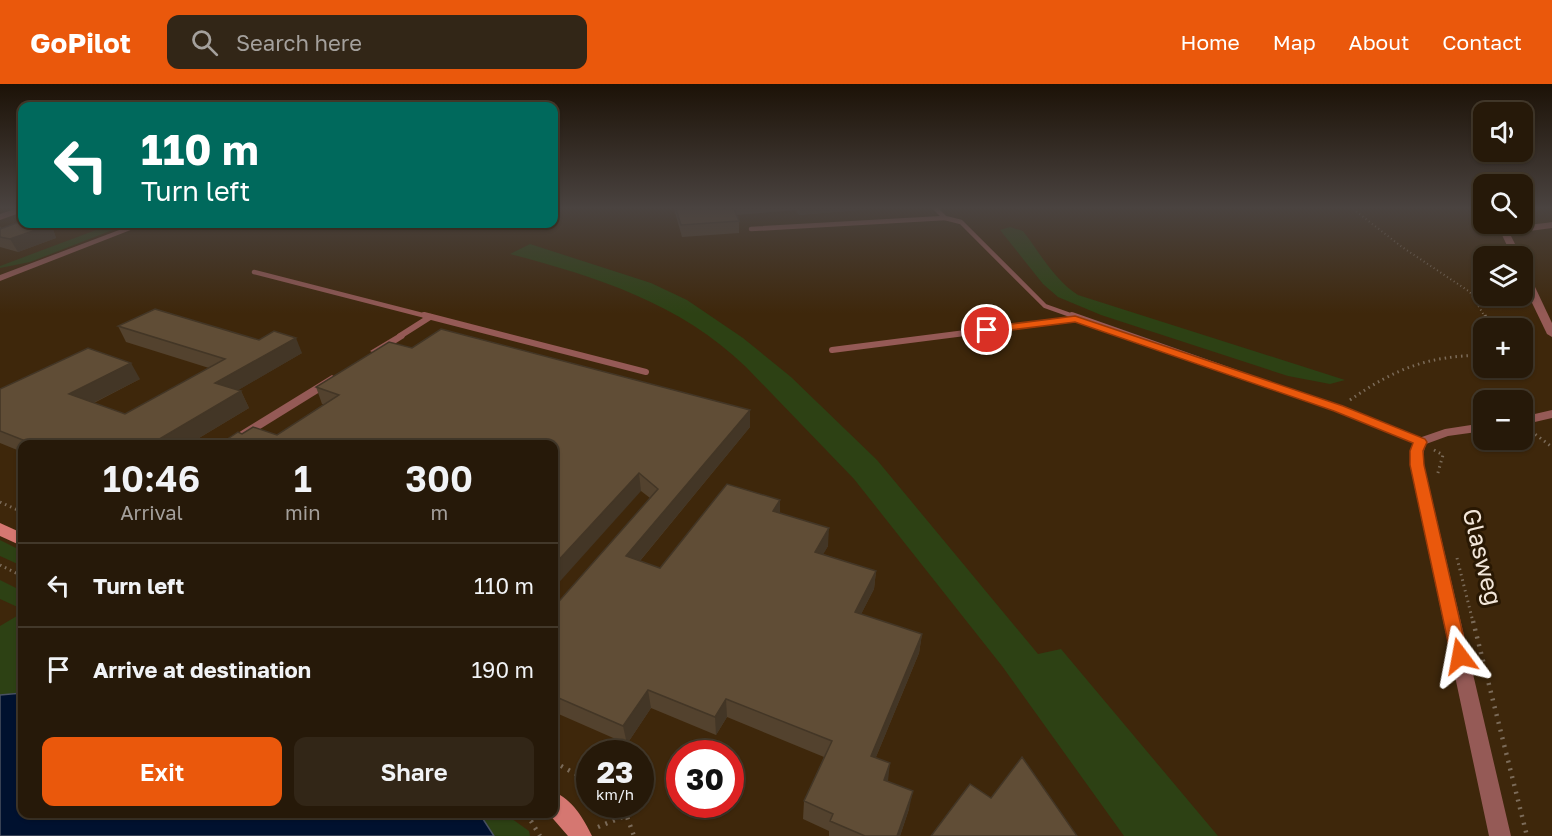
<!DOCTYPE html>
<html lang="en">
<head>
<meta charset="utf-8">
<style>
  :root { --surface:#261909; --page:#322617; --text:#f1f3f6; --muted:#a4a09c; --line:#42382a; --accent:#ea580c }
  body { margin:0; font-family:"Golos Text",sans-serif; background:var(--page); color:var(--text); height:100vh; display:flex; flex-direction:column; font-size:22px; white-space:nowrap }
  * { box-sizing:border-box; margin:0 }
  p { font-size:20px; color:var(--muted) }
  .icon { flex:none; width:33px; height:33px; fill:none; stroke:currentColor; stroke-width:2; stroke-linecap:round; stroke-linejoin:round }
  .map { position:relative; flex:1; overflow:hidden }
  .drawer { position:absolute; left:18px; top:356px; width:540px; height:378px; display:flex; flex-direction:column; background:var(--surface); border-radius:12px; box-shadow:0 2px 4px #0004,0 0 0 2px var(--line) }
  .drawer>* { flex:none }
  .banner { position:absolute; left:18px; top:18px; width:540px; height:126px; border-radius:12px; box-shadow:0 2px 4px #0004,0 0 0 2px var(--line); background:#00695c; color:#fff; overflow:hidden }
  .tools { position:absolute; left:1473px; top:18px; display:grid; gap:12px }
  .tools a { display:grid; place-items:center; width:60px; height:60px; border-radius:12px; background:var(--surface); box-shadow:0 2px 4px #0004,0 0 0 2px var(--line); font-size:30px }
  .speed { position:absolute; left:576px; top:656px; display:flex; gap:12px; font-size:30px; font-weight:700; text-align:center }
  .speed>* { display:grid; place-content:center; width:78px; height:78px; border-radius:50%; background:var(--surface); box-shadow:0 2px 4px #0004,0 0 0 2px var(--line); line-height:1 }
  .speed small { font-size:15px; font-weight:400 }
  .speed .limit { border:9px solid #d22; background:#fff; color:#111 }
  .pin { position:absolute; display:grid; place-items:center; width:51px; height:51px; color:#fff; margin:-26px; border:3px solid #fff; border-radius:50%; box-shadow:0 2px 6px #0007 }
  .me { position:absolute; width:66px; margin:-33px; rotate:347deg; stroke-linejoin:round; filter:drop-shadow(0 0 4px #0008) }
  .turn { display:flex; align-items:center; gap:21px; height:126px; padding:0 24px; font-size:27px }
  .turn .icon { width:78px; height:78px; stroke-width:2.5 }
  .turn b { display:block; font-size:42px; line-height:51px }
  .eta { display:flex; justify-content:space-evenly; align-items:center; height:102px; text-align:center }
  .eta b { font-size:36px; font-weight:600; line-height:42px }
  .primary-button { display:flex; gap:12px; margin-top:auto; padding:12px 24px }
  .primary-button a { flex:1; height:69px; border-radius:12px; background:var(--accent); color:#fff; font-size:24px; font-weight:600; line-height:69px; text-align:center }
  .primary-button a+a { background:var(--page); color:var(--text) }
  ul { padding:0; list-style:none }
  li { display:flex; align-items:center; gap:18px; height:84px; padding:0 24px; border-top:2px solid var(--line) }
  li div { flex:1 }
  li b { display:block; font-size:22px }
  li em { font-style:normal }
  header { display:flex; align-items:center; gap:36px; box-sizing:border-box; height:84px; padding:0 30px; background:var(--accent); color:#fff }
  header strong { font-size:28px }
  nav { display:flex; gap:33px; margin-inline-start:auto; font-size:21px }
  .search { width:420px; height:54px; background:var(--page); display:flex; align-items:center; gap:15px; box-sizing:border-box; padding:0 21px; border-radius:12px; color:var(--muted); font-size:22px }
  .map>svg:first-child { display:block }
  .built { fill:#3e270b; fill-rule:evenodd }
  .green { fill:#2d4114 }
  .water { fill:#00112f; stroke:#495162; stroke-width:1.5 }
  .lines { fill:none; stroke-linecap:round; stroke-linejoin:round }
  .path-far2 { stroke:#7b6b59; stroke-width:2; stroke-dasharray:1 3; stroke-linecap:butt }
  .path-far1 { stroke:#7b6b59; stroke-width:3; stroke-dasharray:1.5 4; stroke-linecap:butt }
  .path { stroke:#7b6b59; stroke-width:4.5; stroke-dasharray:2 6; stroke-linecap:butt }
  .service-far1 { stroke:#955a56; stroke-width:4.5 }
  .service { stroke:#955a56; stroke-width:6 }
  .minor { fill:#955a56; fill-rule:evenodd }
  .secondary { fill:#d57771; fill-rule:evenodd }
  .wall { fill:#53422e }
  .shaded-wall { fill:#433626 }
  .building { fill:#604d36; stroke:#433626; stroke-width:1.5 }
  .route { fill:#ea580c; stroke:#983908; stroke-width:1.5 }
  .labels { text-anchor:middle; stroke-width:6; stroke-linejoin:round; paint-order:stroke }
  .near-street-label { font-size:24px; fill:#f2e6d9; stroke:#291803 }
</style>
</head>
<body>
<header>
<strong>GoPilot</strong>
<div class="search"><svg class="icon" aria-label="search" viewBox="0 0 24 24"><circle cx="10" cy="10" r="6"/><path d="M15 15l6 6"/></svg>Search here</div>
<nav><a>Home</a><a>Map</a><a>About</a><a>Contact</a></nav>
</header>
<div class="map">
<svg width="1552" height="752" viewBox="0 0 1552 752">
  <rect width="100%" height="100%" fill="#33210c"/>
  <path class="built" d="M 0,125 L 22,125 L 22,140 L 554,140 L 554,125 L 1483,125 L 1484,140 L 1522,140 L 1523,125 L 1552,125 L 1552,752 L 0,752 ZM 1484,172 L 1522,172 L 1522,212 L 1484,212 ZM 1484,244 L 1522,244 L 1522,284 L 1484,284 ZM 1484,316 L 1522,316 L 1522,356 L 1484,356 ZM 22,360 L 554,360 L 554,729 L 22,729 ZM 590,669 L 640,669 L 640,720 L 590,720 ZM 680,669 L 730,669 L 730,720 L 680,720 Z"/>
  <g class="green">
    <polygon points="112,140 128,140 30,178 0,184 0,182"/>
    <path d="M 1010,143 L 1023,147 C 1038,166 1054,196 1078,211 L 1345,296 L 1330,300 L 1288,292 L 1101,231 L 1058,213 L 1043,200 L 1000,146 Z"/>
    <path d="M 530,160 L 651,199 L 687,216 L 743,254 L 791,293 L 877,376 L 1038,570 L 1061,565 L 1218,752 L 1124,752 L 1002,582 L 854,395 L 746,283 C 680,219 597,193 510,170 Z"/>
    <polygon points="0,456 22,467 22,482 0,472"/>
    <polygon points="0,496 22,507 22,525 0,515"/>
    <polygon points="22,529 22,609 0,611 0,542"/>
    <polygon points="438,729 504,729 529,747 530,752 494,752 483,735"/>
  </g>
  <polygon class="water" points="22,609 22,729 438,729 483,735 494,752 0,752 0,611"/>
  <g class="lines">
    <polyline class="path-far2" points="1353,125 1402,163 1470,208 1485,233"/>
    <g class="path-far1">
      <polyline points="1485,231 1489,244"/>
      <path d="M 1350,316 C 1396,284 1428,272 1484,271"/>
      <polyline points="1531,347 1552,363"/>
      <polyline points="1434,366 1443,371 1437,392"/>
      <polyline points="0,418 22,428"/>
      <polyline points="1457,474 1473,538"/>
      <polyline points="0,481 22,492"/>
    </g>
    <g class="path">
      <polyline points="1473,537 1527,752"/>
      <polyline points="554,678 590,698"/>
      <polyline points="620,720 623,722 634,752"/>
      <polyline points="517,729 531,737 540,752"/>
      <polyline points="598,743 627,731"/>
    </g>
    <g class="service-far1">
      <polyline points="936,125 945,134 961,138 1045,222 1076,233"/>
      <polyline points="751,145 945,134"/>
      <polyline points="254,188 430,233"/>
    </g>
    <g class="service">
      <polyline points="424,231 646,288"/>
      <polyline points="1072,231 1339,325 1421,358"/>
      <polyline points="400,252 430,233"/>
      <polyline points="832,266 1074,235"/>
    </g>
    <g class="minor">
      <polygon points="15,125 22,125 22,128 0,136 0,130"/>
      <path d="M 1552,138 L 1552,144 L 1515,149 L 1511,152 L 1521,172 L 1512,172 L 1502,151 C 1513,140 1536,141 1552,138 Z"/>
      <polygon points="135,140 146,140 0,197 0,191"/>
      <polygon points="1522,183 1527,186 1552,239 1552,253 1547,250 1522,198"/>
      <polygon points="400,249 405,252 404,254 380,269 376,270 370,267"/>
      <polygon points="332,291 338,295 336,298 236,360 220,360"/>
      <polygon points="1552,326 1552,334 1522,341 1522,333"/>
      <polygon points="1484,339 1484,347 1448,352 1426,360 1424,367 1424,381 1511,752 1489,752 1410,381 1410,367 1416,355 1445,345"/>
    </g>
    <g class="secondary">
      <polygon points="0,439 22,449 22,462 0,452"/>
      <path d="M 554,708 C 572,715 584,735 592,752 L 568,752 L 548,729 L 554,729 Z"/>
    </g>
  </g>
  <g class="wall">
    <polygon points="674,125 870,125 799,131 796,126 736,131 739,137 739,149 682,153"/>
    <polygon points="22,140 51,140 56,154 18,168 0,163 0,142 1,144"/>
    <polygon points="118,242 302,269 238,306 241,307 249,324 189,360 22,360 22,368 0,359 0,305 140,295 94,319 125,330 209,284 126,258"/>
    <polygon points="412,264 750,343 640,477 660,484 780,429 828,462 823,470 876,487 874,505 861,530 922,550 919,569 876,673 888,697 909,725 900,752 829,752 829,747 803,735 804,717 824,673 727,633 716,651 651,624 627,660 554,628 554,523 650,414 641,407 242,350 277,351 324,320 322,320 316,303"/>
  </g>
  <g class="shaded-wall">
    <polygon points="799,125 870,125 799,131"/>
    <polygon points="49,140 51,140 56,154 18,168 10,155"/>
    <polygon points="296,254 302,269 223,315 215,299"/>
    <polygon points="131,279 140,295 79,326 69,310"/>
    <polygon points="241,307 249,324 189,360 151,360"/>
    <polygon points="750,326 750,343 629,490 626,472"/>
    <polygon points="639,389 641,407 554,504 554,481"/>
    <polygon points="780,416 780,434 773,427"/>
    <polygon points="829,444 828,462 814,486 815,468"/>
    <polygon points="876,487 874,505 853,546 855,528"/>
    <polygon points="922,550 919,569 869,690 871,672"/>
    <polygon points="648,606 651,624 627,660 623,642"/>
    <polygon points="726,615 727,633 716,651 715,633"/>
    <polygon points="890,679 888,697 884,696"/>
    <polygon points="913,707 909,725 900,752 897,752"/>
  </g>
  <g class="building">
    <polygon points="676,125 734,125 739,137 681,141"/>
    <polygon points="22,137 22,140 49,140 50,141 10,155 0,153 0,145"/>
    <polygon points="155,225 259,256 274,247 296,254 215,299 241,307 151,360 33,360 0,347 0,305 88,264 131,279 69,310 125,330 225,275 118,242"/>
    <polygon points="441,245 750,326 626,472 660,484 727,400 780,416 773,427 829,444 815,468 876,487 855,528 922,550 871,672 890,679 884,696 913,707 897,752 865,752 830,737 833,730 804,717 832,657 726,615 715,633 648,606 623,642 554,612 554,523 658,405 639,389 554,481 554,360 220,360 238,348 242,350 253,343 277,351 339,311 316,303 389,258 412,264"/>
    <polygon points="1022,673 1077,752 931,752 970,700 991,714"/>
  </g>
  <linearGradient id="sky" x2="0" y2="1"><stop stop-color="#1c1207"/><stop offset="0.54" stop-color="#4a4340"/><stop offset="1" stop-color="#4a4340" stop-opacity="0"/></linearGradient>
  <rect width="1552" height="230" fill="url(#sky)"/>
  <polygon class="route" points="1075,232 1343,322 1425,355 1427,358 1423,367 1424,381 1468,572 1466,577 1460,579 1453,577 1451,572 1410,381 1410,367 1413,359 1334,327 1075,238 987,249 981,246 987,243"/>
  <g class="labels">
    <g class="near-street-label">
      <text transform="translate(1482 473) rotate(76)" y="8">Glasweg</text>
    </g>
  </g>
</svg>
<div class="tools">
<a><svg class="icon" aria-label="sound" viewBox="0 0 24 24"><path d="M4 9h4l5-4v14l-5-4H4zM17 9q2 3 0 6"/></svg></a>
<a><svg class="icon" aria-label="search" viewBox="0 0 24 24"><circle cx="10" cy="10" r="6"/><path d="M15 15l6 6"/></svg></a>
<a><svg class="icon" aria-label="layers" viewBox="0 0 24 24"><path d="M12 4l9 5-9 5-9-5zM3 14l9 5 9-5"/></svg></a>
<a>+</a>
<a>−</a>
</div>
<div class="speed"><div>23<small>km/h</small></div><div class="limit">30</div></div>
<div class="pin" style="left:987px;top:246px;background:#d93025"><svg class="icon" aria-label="arrive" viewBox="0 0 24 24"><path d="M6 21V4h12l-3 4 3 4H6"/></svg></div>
<svg class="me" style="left:1460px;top:572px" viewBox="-20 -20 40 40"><path d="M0-17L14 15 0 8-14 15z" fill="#ea580c" stroke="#fff" stroke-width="4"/></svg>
<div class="banner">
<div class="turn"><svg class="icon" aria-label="left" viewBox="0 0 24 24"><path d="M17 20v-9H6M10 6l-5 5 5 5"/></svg><div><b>110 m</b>Turn left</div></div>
</div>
<section class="drawer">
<div class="eta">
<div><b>10:46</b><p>Arrival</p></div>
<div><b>1</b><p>min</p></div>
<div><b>300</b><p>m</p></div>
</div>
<ul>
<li><svg class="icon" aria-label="left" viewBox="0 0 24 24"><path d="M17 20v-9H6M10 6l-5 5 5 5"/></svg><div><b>Turn left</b></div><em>110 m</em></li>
<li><svg class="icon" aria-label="arrive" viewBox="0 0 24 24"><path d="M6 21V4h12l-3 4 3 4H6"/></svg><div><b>Arrive at destination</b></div><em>190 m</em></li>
</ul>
<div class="primary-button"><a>Exit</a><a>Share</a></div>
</section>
</div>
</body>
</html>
